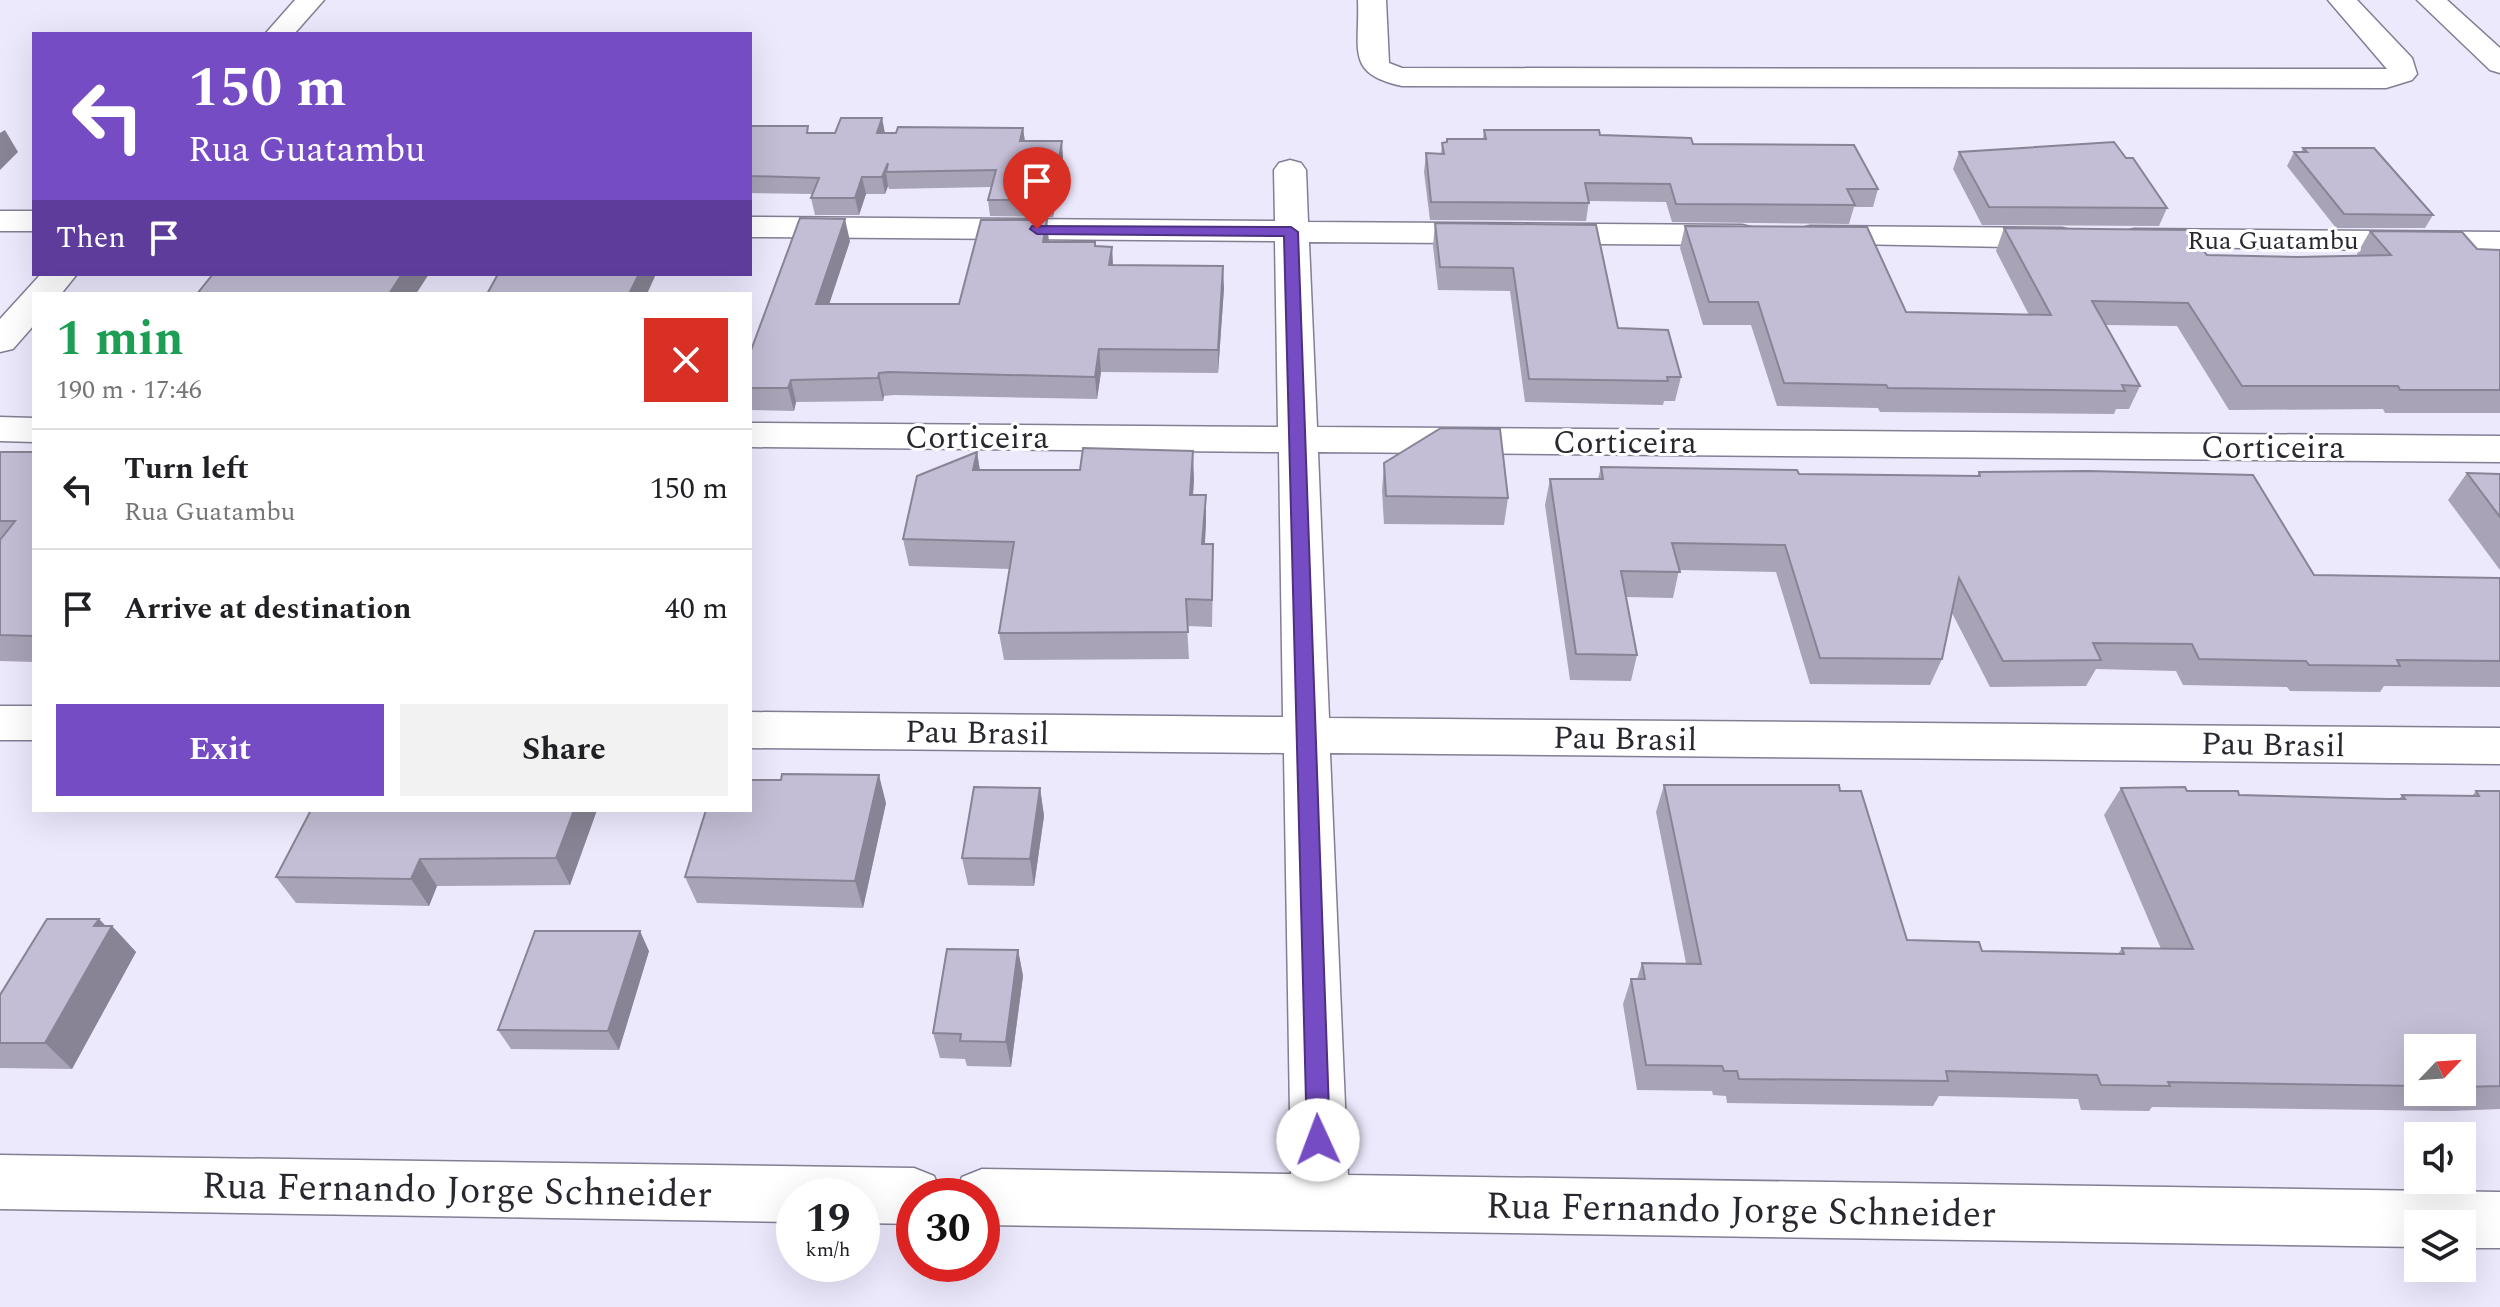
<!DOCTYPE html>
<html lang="en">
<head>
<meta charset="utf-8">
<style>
  :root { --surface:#fff; --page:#f2f2f2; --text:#202124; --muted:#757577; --line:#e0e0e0; --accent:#764cc4 }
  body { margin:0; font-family:Spectral,serif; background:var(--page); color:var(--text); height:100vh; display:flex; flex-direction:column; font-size:30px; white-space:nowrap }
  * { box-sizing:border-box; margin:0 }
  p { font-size:26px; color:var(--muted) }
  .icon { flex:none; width:44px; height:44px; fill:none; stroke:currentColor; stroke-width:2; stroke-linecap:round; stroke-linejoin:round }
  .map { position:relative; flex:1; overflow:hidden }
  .side { position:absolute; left:32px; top:292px; width:720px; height:520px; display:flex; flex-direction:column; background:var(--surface); border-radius:0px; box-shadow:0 8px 32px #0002 }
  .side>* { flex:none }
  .top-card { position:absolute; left:32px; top:32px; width:720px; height:244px; border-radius:0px; box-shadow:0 8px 32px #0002; background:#764cc4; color:#fff; overflow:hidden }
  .needle { width:52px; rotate:65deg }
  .tools { position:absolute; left:2404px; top:1034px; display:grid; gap:16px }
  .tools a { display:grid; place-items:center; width:72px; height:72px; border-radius:0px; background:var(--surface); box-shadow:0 8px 32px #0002; font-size:40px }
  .speed { position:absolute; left:776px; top:1178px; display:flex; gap:16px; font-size:40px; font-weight:700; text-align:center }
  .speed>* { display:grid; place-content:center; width:104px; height:104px; border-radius:50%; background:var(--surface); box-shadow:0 8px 32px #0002; line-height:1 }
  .speed small { font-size:20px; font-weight:400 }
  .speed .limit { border:12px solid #d22; background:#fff; color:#111 }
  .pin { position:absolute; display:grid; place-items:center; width:68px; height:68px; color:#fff; margin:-82px -34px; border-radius:50% 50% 50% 0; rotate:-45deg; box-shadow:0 0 8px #0007 }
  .pin .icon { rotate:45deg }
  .me { position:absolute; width:88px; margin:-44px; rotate:358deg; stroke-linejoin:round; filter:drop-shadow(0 0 6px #0008) }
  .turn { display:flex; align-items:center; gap:28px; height:168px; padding:0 24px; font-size:36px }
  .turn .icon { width:104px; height:104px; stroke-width:2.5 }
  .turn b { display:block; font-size:56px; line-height:68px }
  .then { display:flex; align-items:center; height:76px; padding:0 24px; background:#0003; gap:16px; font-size:30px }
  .round { display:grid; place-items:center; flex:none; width:84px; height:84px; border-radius:0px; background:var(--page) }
  .overview { display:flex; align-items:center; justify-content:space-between; height:136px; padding:0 24px }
  h1 { font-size:48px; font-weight:700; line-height:60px; color:#1e9e55 }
  .primary-button { display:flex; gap:16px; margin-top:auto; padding:16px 24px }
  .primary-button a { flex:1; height:92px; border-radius:0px; background:var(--accent); color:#fff; font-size:32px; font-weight:700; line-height:92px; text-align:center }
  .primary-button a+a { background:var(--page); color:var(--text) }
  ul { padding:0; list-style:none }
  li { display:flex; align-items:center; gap:24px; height:120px; padding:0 24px; border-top:2px solid var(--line) }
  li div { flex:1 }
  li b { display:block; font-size:30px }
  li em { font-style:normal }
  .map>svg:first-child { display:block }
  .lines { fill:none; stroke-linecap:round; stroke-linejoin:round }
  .street-casing { stroke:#827e94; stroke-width:3 }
  .street { fill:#fff; fill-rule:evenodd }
  .wall { fill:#a8a3b7; fill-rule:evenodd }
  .shaded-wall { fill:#888495 }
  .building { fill:#c3bdd5; stroke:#888495; stroke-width:2 }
  .route { fill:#764cc4; stroke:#4d317f; stroke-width:2 }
  .labels { text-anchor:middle; stroke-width:6; stroke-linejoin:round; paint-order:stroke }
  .far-street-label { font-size:26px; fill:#292730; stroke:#fff }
  .street-label { font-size:32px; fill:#292730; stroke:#fff }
  .near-street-label { font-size:38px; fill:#292730; stroke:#fff }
</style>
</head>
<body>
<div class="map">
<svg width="2500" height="1307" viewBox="0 0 2500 1307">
  <rect width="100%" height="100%" fill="#ede9fd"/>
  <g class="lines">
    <defs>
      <g id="street">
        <polygon points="295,0 324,0 294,34 265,34"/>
        <path d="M 1358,0 L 1386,0 L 1389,63 L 1402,68 L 2387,69 L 2328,0 L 2357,0 L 2412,58 L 2417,74 L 2412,80 L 2386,88 L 1402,86 C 1345,74 1360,50 1358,0 Z"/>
        <polygon points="2417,0 2447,0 2500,48 2500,73 2490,70"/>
        <polygon points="1290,160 1301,163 1306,170 1308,222 1742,225 1754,228 1759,235 1754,242 1742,245 1309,242 1317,427 2500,436 2500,462 1318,452 1329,718 2500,728 2500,764 1330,753 1348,1175 2500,1192 2500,1248 2462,1248 2462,1224 2418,1224 2418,1247 982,1225 982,1196 954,1196 962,1177 982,1169 1291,1174 1284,753 750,748 750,712 1283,717 1279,452 750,447 750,423 1278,427 1275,241 750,237 750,217 1275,221 1274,170 1279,163"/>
        <rect x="0" y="211" width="34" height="20"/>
        <polygon points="1810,226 2062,228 2074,231 2079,238 2074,245 2062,248 1798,243 1793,236 1798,229"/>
        <polygon points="2134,229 2500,232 2500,252 2122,246 2117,239 2122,232"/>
        <polygon points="41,274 77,274 61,294 34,294 34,325 13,349 0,352 0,319"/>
        <polygon points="0,417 34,418 34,442 0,441"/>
        <rect x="0" y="706" width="34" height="34"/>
        <polygon points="0,1155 914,1168 934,1176 943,1196 914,1196 914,1224 862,1223 862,1196 794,1196 794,1222 0,1209"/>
      </g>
    </defs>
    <use href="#street" class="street-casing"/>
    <use href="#street" class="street"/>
  </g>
  <g class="wall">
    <polygon points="882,118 885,133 1023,128 1025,141 1063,157 1053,217 990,216 988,200 991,187 889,189 888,186 885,194 866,194 859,215 815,215 811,198 812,194 750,193 750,126 809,133 835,133"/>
    <polygon points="1484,130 1600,135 1693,144 1878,189 1873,207 1854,207 1849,224 1672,222 1666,202 1589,201 1586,221 1430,220 1424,172 1426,153 1441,154 1442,143 1483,139"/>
    <polygon points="2303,148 2433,215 2425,228 2336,228 2287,166 2294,152 2301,152"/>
    <polygon points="1959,152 2167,208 2159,226 1982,225 1953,169"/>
    <polygon points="1435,223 1618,328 1681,377 1675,401 1664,401 1663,405 1525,402 1510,291 1438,290 1433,246"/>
    <polygon points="1685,226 1906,312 2029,315 1996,251 2004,228 2207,255 2297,257 2358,256 2357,254 2370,231 2477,249 2500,250 2500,413 2385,413 2383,409 2229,410 2177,326 2105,325 2140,386 2129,409 2116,409 2114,414 1880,412 1878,408 1777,406 1751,325 1703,325 1680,248"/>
    <polygon points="850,241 829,304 959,304 1049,242 1112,247 1113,265 1224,288 1218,373 1101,372 1097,399 894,395 884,396 883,401 796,402 794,411 750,410 750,353"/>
    <polygon points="0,452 34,452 34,662 0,661"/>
    <polygon points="977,452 980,470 1194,479 1193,495 1206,522 1205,544 1213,571 1212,627 1187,626 1189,659 1004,660 999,633 1010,569 909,566 903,539"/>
    <polygon points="1384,463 1508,498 1504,525 1384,524 1382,491"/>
    <polygon points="1601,467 1799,474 1977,476 1979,472 2314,575 2500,578 2500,687 2384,686 2380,692 2290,691 2287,687 2183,685 2176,671 2096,669 2086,686 1990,687 1952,613 1942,659 1930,685 1810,684 1776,572 1679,570 1673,598 1626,597 1637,655 1631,681 1570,680 1545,505 1550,479 1598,479"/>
    <polygon points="2467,473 2500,474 2500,570 2448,500"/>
    <path d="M 1664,785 L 1840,791 L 1907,940 L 1982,951 L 2118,954 L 2122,948 L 2161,949 L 2104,815 L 2121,788 L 2187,791 L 2239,795 L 2399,799 L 2402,795 L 2472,796 L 2476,791 L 2500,791 L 2500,1109 L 2450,1111 L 2152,1107 L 2149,1111 L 2081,1110 L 2078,1099 L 1939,1096 L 1933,1106 L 1727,1103 L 1726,1096 L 1713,1095 L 1712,1091 L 1637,1090 L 1623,1004 L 1631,979 L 1637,979 L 1642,963 L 1686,963 L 1656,812 ZM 2418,1048 L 2462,1048 L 2462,1092 L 2418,1092 Z"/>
    <polygon points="1040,788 1044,816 1034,886 968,885 962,858"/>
    <polygon points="886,803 863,908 697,903 685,877"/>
    <polygon points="597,810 570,885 437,886 429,906 296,903 276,877"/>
    <polygon points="106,926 112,926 136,952 72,1069 0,1068 0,995"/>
    <polygon points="1018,950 1023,976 1011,1067 967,1066 965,1059 940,1058 933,1033"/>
    <polygon points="649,951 619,1050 511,1049 498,1030"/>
  </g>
  <g class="shaded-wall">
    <polygon points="882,118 885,135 877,133"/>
    <polygon points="1023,128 1025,144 1020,141"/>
    <polygon points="5,130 18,152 0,170 0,133"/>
    <polygon points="1062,141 1063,157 1053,217 1052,200"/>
    <polygon points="888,163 886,172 888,186 885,194 882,177"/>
    <polygon points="862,177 866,194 859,215 855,198"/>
    <polygon points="845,219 850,241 822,326 816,304"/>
    <polygon points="1047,220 1049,242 1043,242"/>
    <polygon points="1112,247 1113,269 1109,265"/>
    <polygon points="1223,266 1224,288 1218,373 1218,350"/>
    <polygon points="402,274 429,274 416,294 389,294"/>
    <polygon points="639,274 656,274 647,294 629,294"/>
    <polygon points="1099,349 1101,372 1097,399 1095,377"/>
    <polygon points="879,373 884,396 883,401 878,378"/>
    <polygon points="791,380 796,402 794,411 788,388"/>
    <polygon points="1193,451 1194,479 1191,522 1190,495"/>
    <polygon points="977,452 981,479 973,470"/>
    <polygon points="1206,495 1206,522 1203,571 1202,544"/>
    <polygon points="879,775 886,803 863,908 855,881"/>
    <polygon points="1040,788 1044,816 1034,886 1030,859"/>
    <polygon points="574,810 597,810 570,885 556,858"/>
    <polygon points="420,859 437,886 429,906 411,879"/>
    <polygon points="99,919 110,930 112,926 136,952 72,1069 45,1043 94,926"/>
    <polygon points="640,931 649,951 619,1050 608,1031"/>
    <polygon points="1018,950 1023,976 1011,1067 1006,1042"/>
  </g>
  <g class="building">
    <polygon points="841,118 882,118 877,133 896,133 898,127 1023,128 1020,141 1062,141 1052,200 988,200 996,170 886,172 888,163 882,177 862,177 855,198 811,198 819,178 750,176 750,126 808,126 807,133 835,133"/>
    <polygon points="1484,130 1599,130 1600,135 1691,138 1693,144 1854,145 1878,189 1847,189 1855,205 1676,204 1670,184 1585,183 1589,203 1431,202 1426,153 1444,154 1442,143 1447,142 1447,139 1486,139"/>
    <polygon points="2114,142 2126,158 2133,158 2167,208 1989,207 1959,152"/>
    <polygon points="2303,148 2374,148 2433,215 2344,214 2294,152 2307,152"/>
    <polygon points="800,218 845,219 816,304 959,304 981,220 1047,220 1043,242 1095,242 1095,246 1112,247 1109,265 1223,266 1218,350 1099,349 1095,377 889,372 879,373 878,378 791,380 788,388 750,388 750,353"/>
    <polygon points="1435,223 1596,225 1618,328 1668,330 1681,377 1667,377 1668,381 1529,379 1513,268 1440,267"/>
    <polygon points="1685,226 1867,227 1906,312 2051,315 2004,228 2187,230 2207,255 2297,257 2391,255 2370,231 2462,232 2477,249 2500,250 2500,390 2400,390 2398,386 2242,386 2188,303 2092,301 2140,386 2122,385 2125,391 1888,388 1886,385 1784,383 1758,302 1709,302"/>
    <polygon points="213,274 402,274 389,294 197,294"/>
    <polygon points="498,274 639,274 629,294 487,294"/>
    <polygon points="1441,428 1500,429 1508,498 1386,496 1384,463"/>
    <polygon points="1083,448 1193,451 1190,495 1206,495 1202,544 1213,544 1212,600 1186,599 1188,632 999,633 1014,542 903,539 917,476 977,452 973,470 1080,470"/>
    <polygon points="0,452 34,452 34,636 0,635 0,540 15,521 0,521"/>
    <polygon points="1601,467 1797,470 1799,474 1980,476 1979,472 2088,471 2253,475 2314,575 2500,578 2500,661 2397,660 2400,666 2309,665 2306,661 2199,659 2192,644 2093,643 2101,660 2003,661 1959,578 1942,659 1820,658 1785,545 1672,543 1680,572 1621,571 1637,655 1576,654 1550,479 1603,479"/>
    <polygon points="2467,473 2500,474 2500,517"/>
    <polygon points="782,774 879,775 855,881 685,877 706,810 750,810 750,780 781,780"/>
    <polygon points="1664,785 1839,785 1840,791 1861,791 1907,940 1979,942 1982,951 2124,954 2122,948 2193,949 2121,788 2185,787 2187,791 2238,791 2239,795 2388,799 2405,799 2402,795 2479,796 2476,791 2500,791 2500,1086 2462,1087 2462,1048 2418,1048 2418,1086 2168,1082 2170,1086 2101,1085 2097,1075 1946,1071 1948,1081 1739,1079 1737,1071 1724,1071 1722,1066 1646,1065 1631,979 1645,979 1642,963 1701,964"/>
    <polygon points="974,787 1040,788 1030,859 962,858"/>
    <polygon points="311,810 574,810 556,858 420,859 411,879 276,877"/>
    <polygon points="47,919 99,919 94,926 112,926 45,1043 0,1043 0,995"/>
    <polygon points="535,931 640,931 608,1031 498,1030"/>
    <polygon points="947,949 1018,950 1006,1042 960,1041 961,1034 933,1033"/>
  </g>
  <polygon class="route" points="1032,226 1291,227 1298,232 1330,1140 1326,1148 1318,1151 1310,1148 1307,1140 1284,236 1037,234 1030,229"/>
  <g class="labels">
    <g class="far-street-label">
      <text x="2273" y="249">Rua Guatambu</text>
    </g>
    <g class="street-label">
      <text x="977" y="448">Corticeira</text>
      <text x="1625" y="453">Corticeira</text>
      <text x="2273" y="458">Corticeira</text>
      <text transform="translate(977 732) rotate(1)" y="11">Pau Brasil</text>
      <text transform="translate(1625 738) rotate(1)" y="11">Pau Brasil</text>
      <text transform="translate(2273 744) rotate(1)" y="11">Pau Brasil</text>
    </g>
    <g class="near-street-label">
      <text transform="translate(457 1189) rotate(1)" y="13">Rua Fernando Jorge Schneider</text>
      <text transform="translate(1741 1209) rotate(1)" y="13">Rua Fernando Jorge Schneider</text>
    </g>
  </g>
</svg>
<div class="tools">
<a><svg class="needle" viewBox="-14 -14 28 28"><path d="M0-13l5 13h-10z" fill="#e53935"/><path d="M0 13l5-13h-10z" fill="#757577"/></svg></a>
<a><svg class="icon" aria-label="sound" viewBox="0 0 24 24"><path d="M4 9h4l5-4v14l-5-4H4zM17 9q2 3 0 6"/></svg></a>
<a><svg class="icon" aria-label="layers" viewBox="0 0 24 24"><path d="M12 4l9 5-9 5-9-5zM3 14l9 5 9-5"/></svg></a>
</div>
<div class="speed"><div>19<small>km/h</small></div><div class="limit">30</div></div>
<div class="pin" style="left:1037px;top:229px;background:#d93025"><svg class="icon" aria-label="arrive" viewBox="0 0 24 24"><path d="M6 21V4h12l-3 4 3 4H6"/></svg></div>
<svg class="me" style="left:1318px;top:1140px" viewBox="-20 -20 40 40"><circle r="19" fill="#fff"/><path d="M0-13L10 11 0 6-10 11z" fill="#764cc4"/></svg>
<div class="top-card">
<div class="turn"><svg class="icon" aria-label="left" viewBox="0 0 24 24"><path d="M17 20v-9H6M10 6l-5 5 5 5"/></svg><div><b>150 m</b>Rua Guatambu</div></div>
<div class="then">Then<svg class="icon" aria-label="arrive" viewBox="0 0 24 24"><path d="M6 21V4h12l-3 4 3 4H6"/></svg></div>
</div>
<section class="side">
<div class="overview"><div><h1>1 min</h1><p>190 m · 17:46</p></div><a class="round" style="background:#d93025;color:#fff"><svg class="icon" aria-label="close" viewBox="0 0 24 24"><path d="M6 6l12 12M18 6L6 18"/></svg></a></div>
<ul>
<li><svg class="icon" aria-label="left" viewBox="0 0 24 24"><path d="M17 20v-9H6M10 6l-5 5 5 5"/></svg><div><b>Turn left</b><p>Rua Guatambu</p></div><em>150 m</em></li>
<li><svg class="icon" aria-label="arrive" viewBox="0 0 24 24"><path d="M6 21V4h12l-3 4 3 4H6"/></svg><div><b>Arrive at destination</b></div><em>40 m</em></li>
</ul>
<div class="primary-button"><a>Exit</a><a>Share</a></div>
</section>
</div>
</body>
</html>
